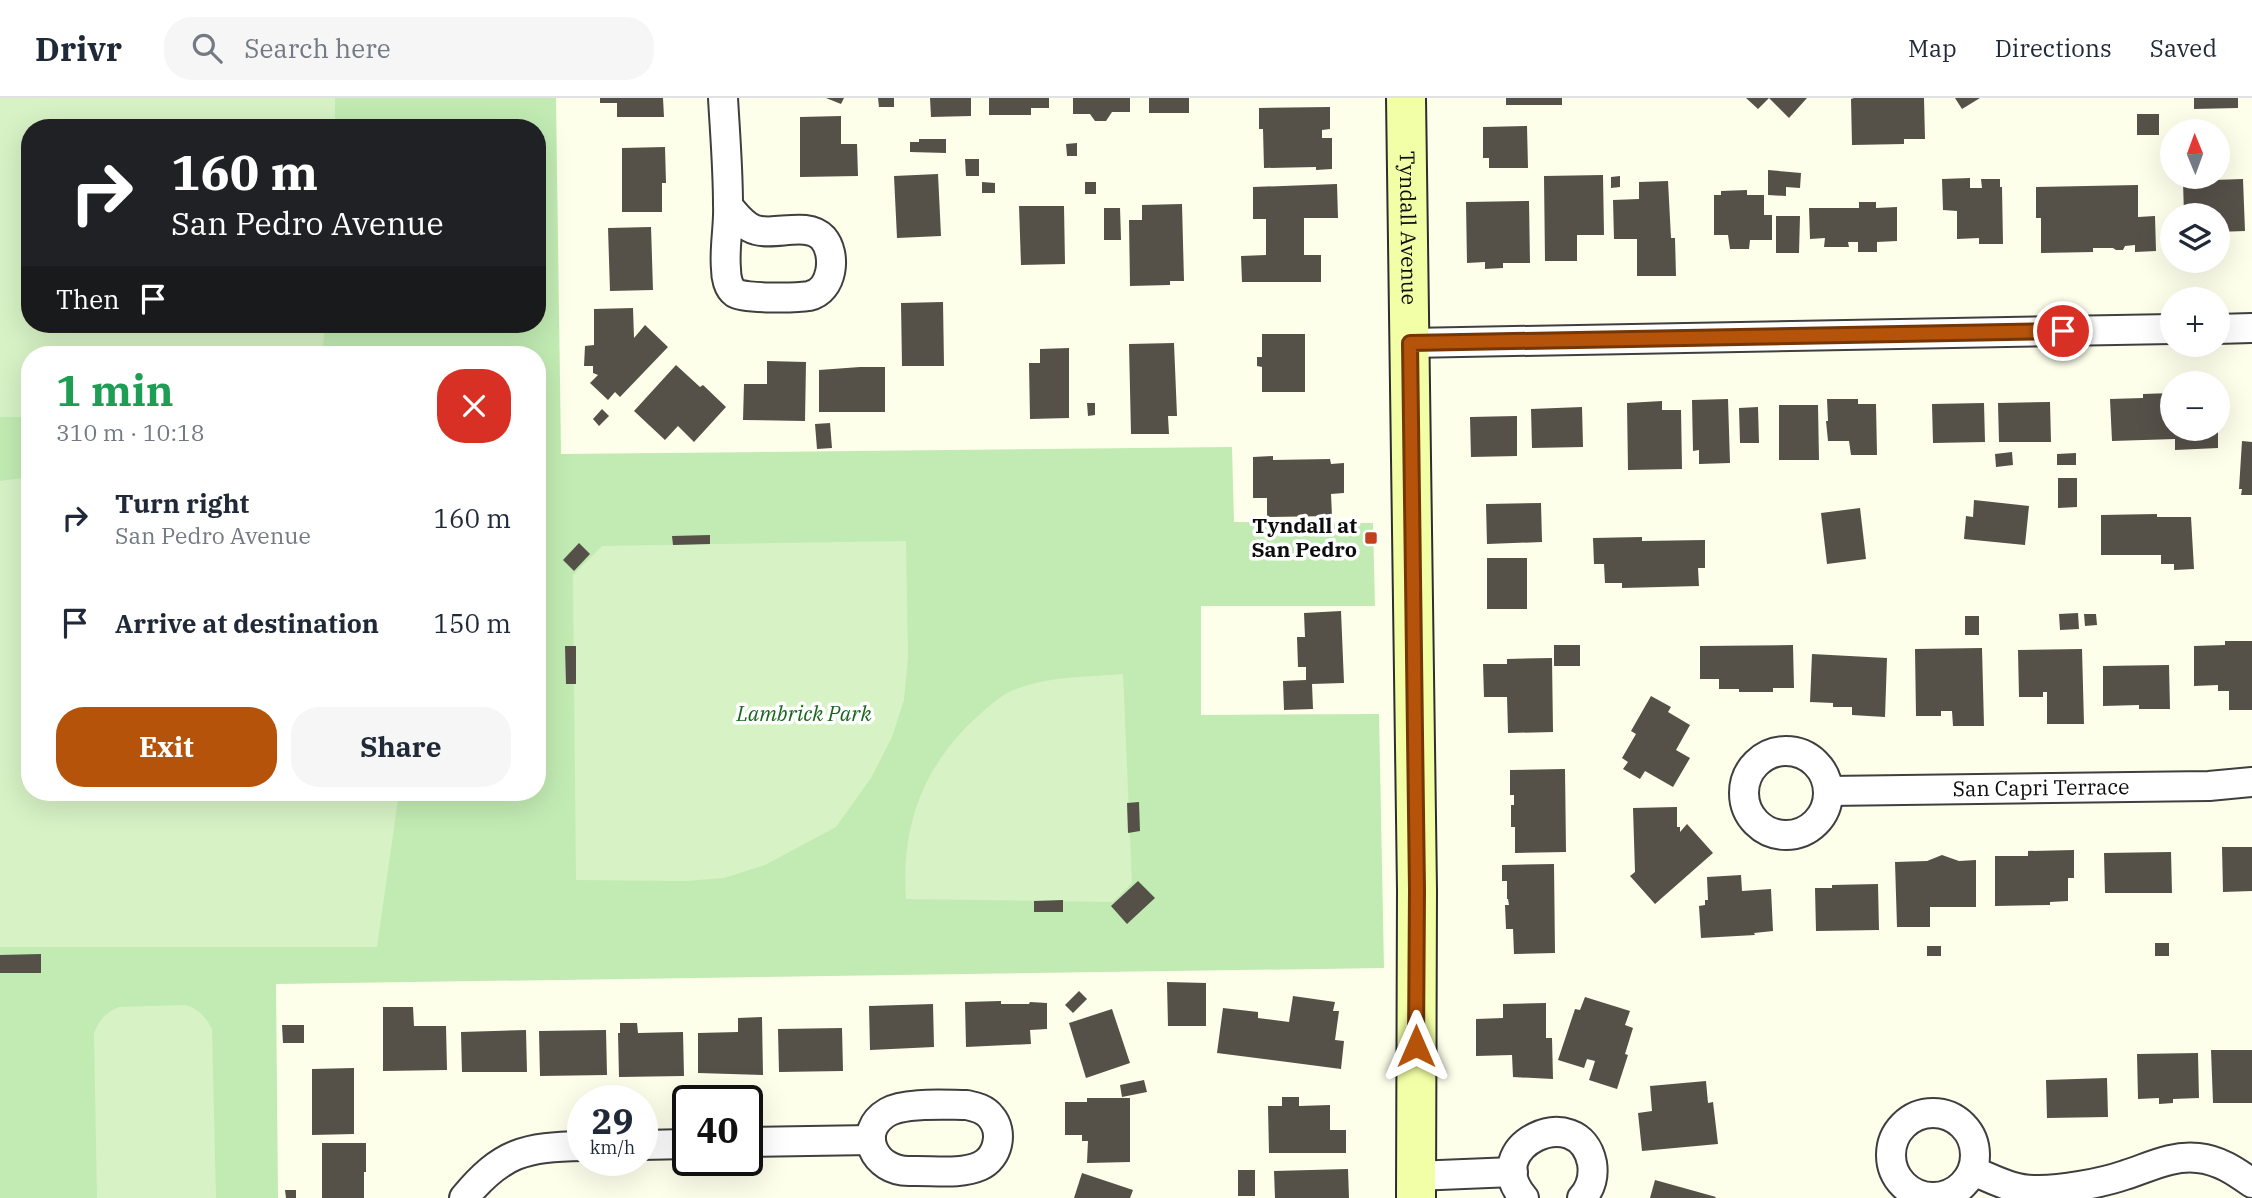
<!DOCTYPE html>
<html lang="en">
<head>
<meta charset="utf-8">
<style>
  :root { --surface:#fff; --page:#f6f6f7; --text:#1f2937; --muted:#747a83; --line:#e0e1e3; --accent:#b45309 }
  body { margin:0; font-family:"IBM Plex Serif",serif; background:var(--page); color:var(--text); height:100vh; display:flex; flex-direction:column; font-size:26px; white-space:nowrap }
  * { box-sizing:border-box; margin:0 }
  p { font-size:23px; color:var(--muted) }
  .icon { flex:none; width:38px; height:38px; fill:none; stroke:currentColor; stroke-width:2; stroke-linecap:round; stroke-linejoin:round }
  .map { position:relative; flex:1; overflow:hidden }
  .sheet { position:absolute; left:21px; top:248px; width:525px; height:455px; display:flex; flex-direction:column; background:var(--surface); border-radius:28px; box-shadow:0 7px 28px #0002 }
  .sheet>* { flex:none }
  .guide { position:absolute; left:21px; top:21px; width:525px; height:214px; border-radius:28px; box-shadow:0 7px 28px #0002; background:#202124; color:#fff; overflow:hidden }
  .needle { width:46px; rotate:359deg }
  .tools { position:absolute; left:2160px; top:21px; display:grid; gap:14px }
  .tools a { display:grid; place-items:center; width:70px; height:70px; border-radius:50%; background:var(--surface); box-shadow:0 7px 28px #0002; font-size:35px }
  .speed { position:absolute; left:567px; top:987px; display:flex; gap:14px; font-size:35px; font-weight:700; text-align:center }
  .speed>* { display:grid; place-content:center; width:91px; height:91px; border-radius:50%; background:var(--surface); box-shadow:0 7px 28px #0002; line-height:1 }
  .speed small { font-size:18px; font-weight:400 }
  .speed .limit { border:4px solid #111; border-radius:10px; background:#fff; color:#111 }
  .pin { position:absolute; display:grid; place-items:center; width:60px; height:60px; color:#fff; margin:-30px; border:4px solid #fff; border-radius:50%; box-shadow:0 2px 7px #0007 }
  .me { position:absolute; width:77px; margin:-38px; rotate:0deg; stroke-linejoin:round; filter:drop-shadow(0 0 5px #0008) }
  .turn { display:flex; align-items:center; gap:24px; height:147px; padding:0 35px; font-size:32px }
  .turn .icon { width:91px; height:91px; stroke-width:2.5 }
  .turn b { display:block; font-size:49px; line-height:60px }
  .then { display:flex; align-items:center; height:66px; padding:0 35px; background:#0003; gap:14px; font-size:26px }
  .round { display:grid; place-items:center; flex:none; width:74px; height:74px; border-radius:28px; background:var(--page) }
  .headline { display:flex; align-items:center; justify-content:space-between; height:119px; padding:0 35px }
  h1 { font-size:42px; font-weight:700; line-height:52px; color:#1e9e55 }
  .cta { display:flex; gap:14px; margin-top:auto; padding:14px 35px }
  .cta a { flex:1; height:80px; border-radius:28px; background:var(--accent); color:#fff; font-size:28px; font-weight:700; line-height:80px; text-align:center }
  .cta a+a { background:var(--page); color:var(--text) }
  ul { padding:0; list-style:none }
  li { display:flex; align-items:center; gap:21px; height:105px; padding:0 35px }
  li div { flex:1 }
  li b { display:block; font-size:26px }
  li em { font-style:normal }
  header { display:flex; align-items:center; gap:42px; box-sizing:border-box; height:98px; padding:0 35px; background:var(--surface); border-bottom:2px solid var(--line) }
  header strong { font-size:33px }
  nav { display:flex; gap:38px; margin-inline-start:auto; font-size:24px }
  .search { width:490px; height:63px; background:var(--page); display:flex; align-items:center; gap:18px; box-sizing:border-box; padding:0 24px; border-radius:28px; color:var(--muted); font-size:26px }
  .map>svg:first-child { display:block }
  .green { fill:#c2ebb3; fill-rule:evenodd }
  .pitch { fill:#d7f2c5 }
  .building { fill:#555048 }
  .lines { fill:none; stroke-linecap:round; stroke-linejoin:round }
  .street-casing { stroke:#3f3f3f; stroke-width:32 }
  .secondary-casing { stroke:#2e2e2e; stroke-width:42 }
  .street { stroke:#fff; stroke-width:28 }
  .secondary { stroke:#f3ffa6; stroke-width:38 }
  .route-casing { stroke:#753606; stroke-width:18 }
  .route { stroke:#b45309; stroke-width:12 }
  .poi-dot { fill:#c33f1d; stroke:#fff; stroke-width:2.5 }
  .labels { text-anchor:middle; stroke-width:7; stroke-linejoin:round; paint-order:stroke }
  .street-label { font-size:21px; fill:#0c0c0c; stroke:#fff }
  .poi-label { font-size:21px; font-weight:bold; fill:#0c0c0c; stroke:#fff; text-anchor:end }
  .park-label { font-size:21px; font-style:italic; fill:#19661d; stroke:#fff }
</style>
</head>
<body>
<header>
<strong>Drivr</strong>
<div class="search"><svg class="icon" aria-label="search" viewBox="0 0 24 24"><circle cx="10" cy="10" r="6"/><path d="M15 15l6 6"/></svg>Search here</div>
<nav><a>Map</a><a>Directions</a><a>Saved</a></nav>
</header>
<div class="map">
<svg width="2252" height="1100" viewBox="0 0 2252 1100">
  <rect width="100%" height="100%" fill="#feffeb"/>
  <path class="green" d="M 0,0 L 556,0 L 561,356 L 1232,349 L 1234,424 L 1373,425 L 1375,508 L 1201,508 L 1201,617 L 1379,616 L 1384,870 L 276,886 L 278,1100 L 0,1100 ZM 30,30 L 537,30 L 537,226 L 30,226 ZM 30,257 L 537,257 L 537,695 L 30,695 Z"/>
  <g class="pitch">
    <polygon points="0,0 335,0 335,30 30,30 30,226 325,226 323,250 316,257 30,257 30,319 0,319"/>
    <polygon points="30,379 30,695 399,695 377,849 0,849 0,383"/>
    <polygon points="906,443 908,559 904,602 892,639 871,680 836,729 765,767 724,780 686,783 576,782 573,477 602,448"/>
    <path d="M 1123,576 L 1132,785 L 1113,804 L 906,801 C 901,727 923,668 978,618 C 992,606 1004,594 1022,589 C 1054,578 1090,579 1123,576 Z"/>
    <path d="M 185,907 C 199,911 205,918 212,931 L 216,1100 L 97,1100 L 94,935 C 100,921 105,915 119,909 Z"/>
  </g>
  <g class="building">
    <polygon points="600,0 663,0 664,19 617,19 617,5 600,5"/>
    <polygon points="826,0 844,0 841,6"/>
    <polygon points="878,0 894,0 894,9 879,9"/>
    <polygon points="930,0 971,0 971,18 931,19"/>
    <polygon points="989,0 1049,0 1049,10 1031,10 1031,17 989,17"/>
    <polygon points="1073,0 1130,0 1130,14 1112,14 1106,23 1095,23 1090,16 1073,16"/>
    <rect x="1149" y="0" width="40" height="15"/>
    <rect x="1506" y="0" width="56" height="7"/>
    <polygon points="1746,0 1807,0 1789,20 1769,0 1758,11"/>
    <polygon points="1854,0 1924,0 1925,41 1904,41 1904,46 1852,47 1851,1"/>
    <polygon points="1955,0 1980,0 1962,11"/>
    <polygon points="2194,0 2238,0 2238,10 2194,11"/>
    <polygon points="1330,9 1330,31 1322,32 1322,40 1332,40 1332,71 1316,72 1316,69 1264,70 1263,31 1259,31 1259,10"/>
    <rect x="2137" y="16" width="22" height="21"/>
    <polygon points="841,18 841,46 857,46 858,78 800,79 800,19"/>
    <polygon points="1527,28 1528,70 1489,70 1489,60 1483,60 1483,29"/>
    <polygon points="919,41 946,41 946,55 910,54 910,44 919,44"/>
    <polygon points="1077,45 1077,58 1067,58 1066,46"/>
    <polygon points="665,49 666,85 662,85 662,114 622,114 622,50"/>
    <polygon points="965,61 979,61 979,78 966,78"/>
    <polygon points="1768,72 1801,75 1800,90 1786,89 1786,98 1768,97"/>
    <polygon points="938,76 941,138 897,140 894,78"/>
    <polygon points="1603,77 1604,137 1577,137 1577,163 1545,163 1544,78"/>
    <polygon points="1620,78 1620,89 1611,90 1611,79"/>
    <polygon points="1970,80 1970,90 1982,90 1981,81 2000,81 2000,89 2002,89 2003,146 1979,146 1979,140 1957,141 1957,113 1943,112 1942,81"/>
    <polygon points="2243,81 2245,133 2217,134 2217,117 2184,117 2183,83"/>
    <polygon points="1668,83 1671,140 1675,140 1676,178 1637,178 1637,141 1614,141 1613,102 1639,101 1639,84"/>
    <polygon points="982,84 995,85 995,95 982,95"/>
    <rect x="1085" y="84" width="11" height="12"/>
    <polygon points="1337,86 1338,120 1304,120 1304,157 1321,157 1321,184 1242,184 1241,158 1266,157 1266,121 1253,121 1253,89"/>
    <polygon points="2138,87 2138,119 2155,118 2156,153 2135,154 2135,147 2125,148 2123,152 2116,152 2113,150 2093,150 2093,154 2041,155 2041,120 2036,120 2036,89"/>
    <polygon points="1747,92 1747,97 1764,97 1764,117 1772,117 1772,142 1750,142 1749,151 1730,151 1728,137 1714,137 1714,97 1721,97 1721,93"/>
    <polygon points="1529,103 1530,165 1503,165 1503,170 1485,171 1485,164 1467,165 1466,104"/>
    <polygon points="1859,104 1876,104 1876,110 1897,109 1897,143 1877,144 1877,154 1858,154 1858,144 1848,144 1849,149 1824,149 1825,140 1810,141 1809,110 1859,110"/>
    <polygon points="1182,106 1184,183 1170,183 1170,187 1130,188 1129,122 1142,122 1142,107"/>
    <polygon points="1019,108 1064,108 1065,166 1021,167"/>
    <polygon points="1104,110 1120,110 1121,142 1104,142"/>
    <polygon points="1776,118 1800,118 1799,155 1776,155"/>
    <polygon points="651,129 653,192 610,193 608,130"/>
    <polygon points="943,204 944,268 902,268 901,205"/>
    <polygon points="633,210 634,240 645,227 668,249 620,299 615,294 608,302 590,285 598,277 593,275 593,268 584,268 585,248 594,247 594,211"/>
    <polygon points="1262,236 1305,236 1305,294 1262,294 1262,269 1257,268 1257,259 1262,259"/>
    <polygon points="1174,245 1177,318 1168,318 1169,336 1131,336 1129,246"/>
    <polygon points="1069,250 1069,320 1030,321 1029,265 1040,265 1040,251"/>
    <polygon points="767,263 806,264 805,323 743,322 744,286 767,286"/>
    <polygon points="676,267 700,289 703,287 726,309 694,344 678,328 665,342 634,313"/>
    <polygon points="860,269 885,269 885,314 819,314 819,272"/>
    <polygon points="2172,295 2172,331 2218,331 2218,350 2175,352 2175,341 2112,343 2110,301 2143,300 2143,296"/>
    <polygon points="1728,301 1730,365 1699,366 1699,352 1693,353 1692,302"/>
    <polygon points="1827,301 1858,301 1858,306 1876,306 1877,357 1851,357 1849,343 1828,343 1826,323 1828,323"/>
    <polygon points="1662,303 1662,312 1681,312 1682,371 1628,372 1627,305"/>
    <polygon points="2050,304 2051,344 1999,344 1998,305"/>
    <polygon points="1087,305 1095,305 1095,317 1088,318"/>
    <polygon points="1984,305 1985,344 1933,345 1932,306"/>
    <polygon points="1779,307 1818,307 1819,362 1779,362"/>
    <polygon points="1582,309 1583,349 1532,350 1531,311"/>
    <polygon points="1758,309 1759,345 1740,345 1739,310"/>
    <polygon points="602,311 609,318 599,328 593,321"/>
    <polygon points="1517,318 1517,358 1471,359 1470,319"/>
    <polygon points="830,325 832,350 817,351 815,326"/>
    <polygon points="2242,343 2252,344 2252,397 2241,397 2242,391 2239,391"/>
    <polygon points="2012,354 2013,367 1996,369 1995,356"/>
    <polygon points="2076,355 2076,367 2057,367 2057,356"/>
    <polygon points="1273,358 1273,362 1330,361 1331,366 1344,365 1344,395 1331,396 1332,418 1267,419 1267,400 1253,400 1253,359"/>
    <polygon points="2058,380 2077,380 2077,409 2058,410"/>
    <polygon points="1974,402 2029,408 2025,447 1964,441 1966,418 1973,419"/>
    <polygon points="1541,405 1542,444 1487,446 1486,406"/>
    <polygon points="1860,410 1866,461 1827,466 1821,415"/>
    <polygon points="2157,416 2157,419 2191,419 2194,471 2174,472 2174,466 2161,466 2161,457 2101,457 2101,417"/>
    <polygon points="710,437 710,446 673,447 672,438"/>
    <polygon points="1642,439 1642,443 1705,442 1705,470 1698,470 1699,488 1622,490 1622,485 1605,485 1604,466 1594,466 1593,440"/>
    <polygon points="579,445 590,456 574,473 563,462"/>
    <rect x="1487" y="460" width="40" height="51"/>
    <polygon points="1341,513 1344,585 1312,586 1313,611 1284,612 1283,583 1306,582 1306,569 1298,569 1297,539 1305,539 1304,515"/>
    <polygon points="2078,515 2079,531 2060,532 2059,516"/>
    <polygon points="2084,516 2096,516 2097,527 2085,528"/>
    <rect x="1965" y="518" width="14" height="19"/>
    <polygon points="2225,543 2252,543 2252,612 2229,612 2229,593 2218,593 2218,587 2194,588 2194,548 2225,547"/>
    <rect x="1554" y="547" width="26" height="21"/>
    <polygon points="1793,547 1794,590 1773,590 1773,594 1739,594 1739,591 1719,591 1719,581 1700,581 1700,548"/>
    <polygon points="565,548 576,548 576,586 566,586"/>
    <polygon points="1982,550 1984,628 1953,628 1952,613 1941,613 1941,618 1916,618 1915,551"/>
    <polygon points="2082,551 2084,626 2047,626 2047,594 2043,594 2043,599 2019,599 2018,552"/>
    <polygon points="1812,556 1887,560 1885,619 1852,617 1852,609 1833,609 1833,605 1810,604"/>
    <polygon points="1552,560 1553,634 1508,635 1507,599 1484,599 1483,566 1507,566 1507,561"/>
    <polygon points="2169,567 2170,611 2139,611 2139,607 2103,608 2103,568"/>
    <polygon points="1651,598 1671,609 1668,614 1690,627 1676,652 1690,660 1673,689 1645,673 1640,681 1623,671 1628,664 1622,660 1636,636 1631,633"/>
    <polygon points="1565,671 1566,754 1515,755 1515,729 1511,729 1511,707 1514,707 1514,697 1510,697 1510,672"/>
    <polygon points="1139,704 1140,733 1128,735 1127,705"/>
    <polygon points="1677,709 1677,729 1680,729 1680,734 1687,726 1713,755 1655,806 1630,778 1635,774 1633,710"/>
    <polygon points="2222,749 2252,749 2252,793 2223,794"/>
    <polygon points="2074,752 2074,780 2068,780 2068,803 2050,804 2050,807 1995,808 1995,758 2028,758 2028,753"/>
    <polygon points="2171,754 2172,795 2105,795 2104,755"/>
    <polygon points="1942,757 1959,763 1976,762 1976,809 1930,809 1930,829 1897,829 1895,764 1927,763"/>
    <polygon points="1554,766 1555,855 1514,856 1513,831 1506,831 1505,807 1509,807 1508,801 1507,801 1507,783 1502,783 1502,767"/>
    <polygon points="1741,777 1742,793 1771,791 1773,833 1754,835 1755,837 1701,840 1699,808 1705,807 1705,802 1708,802 1707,779"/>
    <polygon points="1138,783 1155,800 1127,826 1111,808"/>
    <polygon points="1878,786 1879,832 1816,833 1815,790 1832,790 1832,787"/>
    <polygon points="1063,802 1063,814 1034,814 1034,803"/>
    <rect x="2155" y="845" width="14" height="13"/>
    <rect x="1927" y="848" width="14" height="10"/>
    <polygon points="41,856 41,875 0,875 0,857"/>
    <polygon points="1167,884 1206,885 1206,928 1168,928"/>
    <polygon points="1079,893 1087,901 1073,915 1065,907"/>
    <polygon points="1293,898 1335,904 1333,913 1339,913 1335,942 1344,943 1341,971 1217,955 1223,910 1258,914 1258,920 1289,924"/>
    <polygon points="1585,899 1630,913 1625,927 1633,930 1625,956 1628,957 1617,991 1589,982 1595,963 1587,961 1584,970 1558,962 1575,911 1580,912"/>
    <polygon points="1001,903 1001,906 1029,906 1030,904 1047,905 1047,931 1030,932 1031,946 966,949 965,904"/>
    <polygon points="1546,905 1546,940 1552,940 1553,981 1513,979 1512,957 1476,958 1476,921 1503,920 1503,906"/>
    <polygon points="933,906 934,949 870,952 869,908"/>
    <polygon points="383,909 413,909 414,928 446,928 447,972 383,973"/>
    <polygon points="1112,911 1130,965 1086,980 1069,925"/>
    <polygon points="762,919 763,977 698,975 698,935 738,934 738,920"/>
    <polygon points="620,925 637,925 638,935 683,934 684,978 619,979 618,935 620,935"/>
    <polygon points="282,927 304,927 304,945 283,945"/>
    <polygon points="842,930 843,973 779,974 778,931"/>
    <polygon points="526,932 527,974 462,974 461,934"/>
    <polygon points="606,932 607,977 540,978 539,933"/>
    <polygon points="2211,952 2252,952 2252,1005 2213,1005"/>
    <polygon points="2198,955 2199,1000 2173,1001 2173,1005 2159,1006 2159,1000 2138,1001 2137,956"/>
    <polygon points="354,970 354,1036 312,1037 312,971"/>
    <polygon points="2107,980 2108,1019 2047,1020 2046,982"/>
    <polygon points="1144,982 1147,994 1122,999 1120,987"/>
    <polygon points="1706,983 1708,1005 1713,1004 1718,1046 1642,1053 1638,1015 1652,1013 1650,988"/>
    <polygon points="1282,999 1299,999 1299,1008 1330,1007 1330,1032 1346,1032 1346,1055 1269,1055 1268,1008 1282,1008"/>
    <polygon points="1087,1000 1130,1000 1130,1064 1087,1065 1088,1043 1082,1043 1082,1037 1065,1037 1065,1004 1087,1004"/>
    <polygon points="322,1045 366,1045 366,1074 364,1074 364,1100 322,1100"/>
    <polygon points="1348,1071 1349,1100 1275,1100 1274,1073"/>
    <rect x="1238" y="1072" width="17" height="26"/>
    <polygon points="1082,1075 1133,1092 1130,1100 1074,1100"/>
    <polygon points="1655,1082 1716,1099 1715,1100 1650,1100"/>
    <polygon points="285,1092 296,1092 296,1100 286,1100"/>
  </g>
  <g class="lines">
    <defs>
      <g id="street">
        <path d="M 723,0 C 725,35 728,71 728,107 C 729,128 724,150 726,171 C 726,179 728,190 735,195 C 745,201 797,200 809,198 C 833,193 837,156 823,140 C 807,123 776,138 756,132 C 744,129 736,117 728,108"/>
        <polyline points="2217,231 2252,230"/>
        <polyline points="1410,245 2172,231"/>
        <circle cx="1786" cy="695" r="42"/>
        <path id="s1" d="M 1829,693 L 2209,688 L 2252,684"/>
        <path d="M 967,1007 C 976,1009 985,1011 991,1019 C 1004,1034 998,1060 980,1068 C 960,1077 932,1072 910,1073 C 874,1074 855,1033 888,1014 C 905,1004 946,1007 967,1007 Z"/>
        <circle cx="1933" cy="1057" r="42"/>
        <polyline points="747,1044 871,1042"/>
        <polyline points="642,1047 688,1046"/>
        <path d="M 1973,1073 C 1993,1081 2012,1092 2034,1092 C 2059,1093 2102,1085 2125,1077 C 2150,1069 2172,1057 2198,1060 C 2219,1062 2235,1073 2252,1085"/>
        <polyline points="1415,1078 1513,1074"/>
        <path d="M 464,1100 C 502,1054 525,1049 583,1048"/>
        <path d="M 1524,1100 C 1478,1048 1579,1001 1592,1065 C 1594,1078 1591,1090 1582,1100"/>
      </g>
      <g id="secondary">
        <path id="s2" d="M 1406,0 L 1417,792 L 1416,1100"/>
      </g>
    </defs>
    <use href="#street" class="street-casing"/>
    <use href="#secondary" class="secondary-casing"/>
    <use href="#street" class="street"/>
    <use href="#secondary" class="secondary"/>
  </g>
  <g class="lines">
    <defs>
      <polyline id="route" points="1416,948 1417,792 1410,245 2063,233"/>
    </defs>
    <use href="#route" class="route-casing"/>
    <use href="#route" class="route"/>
  </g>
  <rect class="poi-dot" x="1364" y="433" width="14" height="14" rx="3.5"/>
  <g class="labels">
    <g class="street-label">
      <text dy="7" stroke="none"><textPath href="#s2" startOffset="130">Tyndall Avenue</textPath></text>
      <text dy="7" stroke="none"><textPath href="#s1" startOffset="212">San Capri Terrace</textPath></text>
    </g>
    <g class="poi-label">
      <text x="1357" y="435">Tyndall at<tspan x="1357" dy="24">San Pedro</tspan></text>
    </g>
    <g class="park-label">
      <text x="804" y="623">Lambrick Park</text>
    </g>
  </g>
</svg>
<div class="tools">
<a><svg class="needle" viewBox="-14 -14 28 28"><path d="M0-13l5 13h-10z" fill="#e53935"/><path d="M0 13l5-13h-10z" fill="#747a83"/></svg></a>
<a><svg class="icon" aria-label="layers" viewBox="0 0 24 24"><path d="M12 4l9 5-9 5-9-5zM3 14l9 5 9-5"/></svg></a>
<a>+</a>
<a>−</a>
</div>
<div class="speed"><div>29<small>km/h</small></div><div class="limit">40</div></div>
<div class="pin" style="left:2063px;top:233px;background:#d93025"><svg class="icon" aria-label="arrive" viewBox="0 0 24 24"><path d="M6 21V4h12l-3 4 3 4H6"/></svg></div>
<svg class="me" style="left:1416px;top:948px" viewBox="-20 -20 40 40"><path d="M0-17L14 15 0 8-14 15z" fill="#b45309" stroke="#fff" stroke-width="4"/></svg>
<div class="guide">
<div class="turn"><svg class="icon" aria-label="right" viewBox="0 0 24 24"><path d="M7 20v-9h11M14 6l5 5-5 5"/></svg><div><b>160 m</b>San Pedro Avenue</div></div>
<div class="then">Then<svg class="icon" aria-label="arrive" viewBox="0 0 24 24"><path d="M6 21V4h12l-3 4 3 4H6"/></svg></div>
</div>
<section class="sheet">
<div class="headline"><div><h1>1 min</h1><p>310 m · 10:18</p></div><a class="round" style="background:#d93025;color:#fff"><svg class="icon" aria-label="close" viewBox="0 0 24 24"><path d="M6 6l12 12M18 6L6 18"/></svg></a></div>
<ul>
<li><svg class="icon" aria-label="right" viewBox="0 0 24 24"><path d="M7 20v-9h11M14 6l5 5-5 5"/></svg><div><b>Turn right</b><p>San Pedro Avenue</p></div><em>160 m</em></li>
<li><svg class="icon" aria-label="arrive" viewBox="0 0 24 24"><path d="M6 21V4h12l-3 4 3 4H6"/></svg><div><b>Arrive at destination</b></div><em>150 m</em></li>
</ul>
<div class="cta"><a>Exit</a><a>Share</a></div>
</section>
</div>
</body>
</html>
